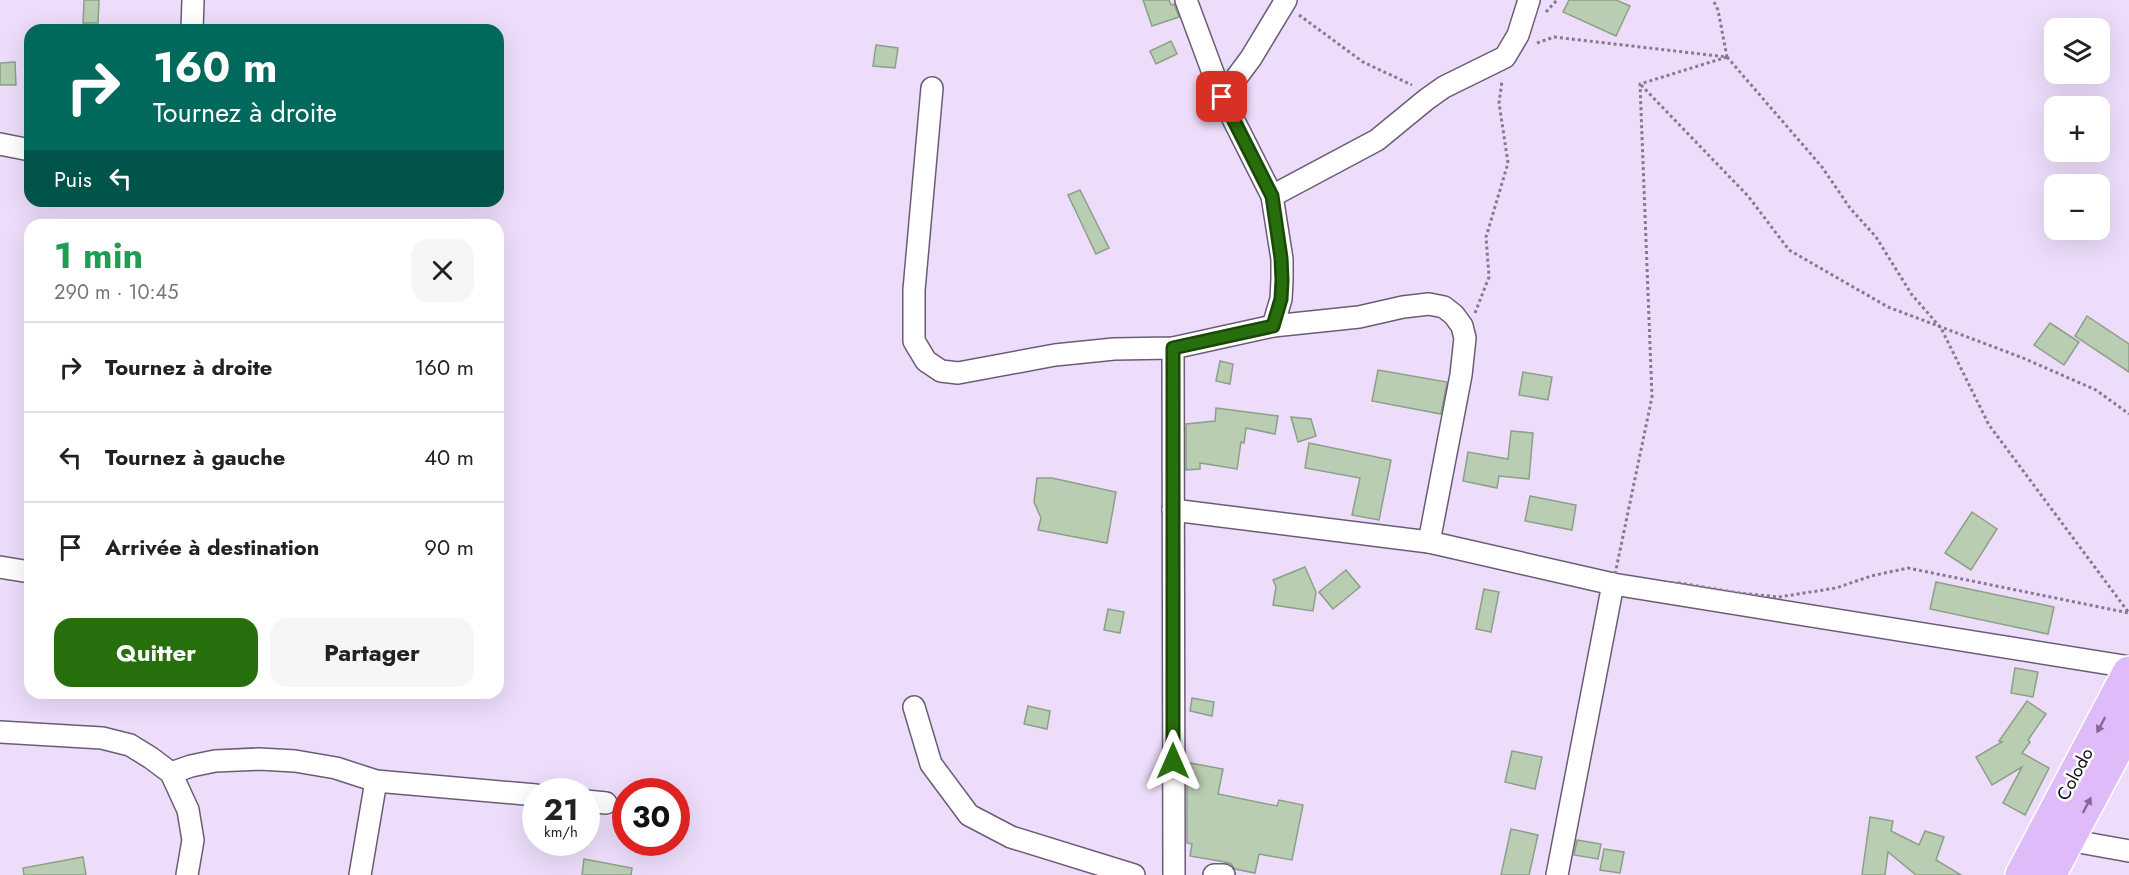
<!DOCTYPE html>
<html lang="fr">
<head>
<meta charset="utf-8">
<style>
  :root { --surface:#fff; --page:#f6f6f6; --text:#222; --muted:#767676; --line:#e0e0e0; --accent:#276e0c }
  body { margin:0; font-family:Jost,sans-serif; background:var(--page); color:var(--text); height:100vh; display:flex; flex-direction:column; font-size:22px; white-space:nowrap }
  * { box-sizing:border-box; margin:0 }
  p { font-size:20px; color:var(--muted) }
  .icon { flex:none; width:33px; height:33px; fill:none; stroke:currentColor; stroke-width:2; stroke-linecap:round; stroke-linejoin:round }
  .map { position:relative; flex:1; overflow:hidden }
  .side { position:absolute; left:24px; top:219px; width:480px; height:480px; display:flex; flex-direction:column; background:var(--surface); border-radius:18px; box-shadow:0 6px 24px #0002 }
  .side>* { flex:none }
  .banner { position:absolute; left:24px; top:24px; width:480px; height:183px; border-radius:18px; box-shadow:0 6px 24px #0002; background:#00695c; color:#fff; overflow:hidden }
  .controls { position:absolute; left:2044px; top:18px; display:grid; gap:12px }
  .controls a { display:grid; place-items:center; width:66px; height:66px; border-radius:12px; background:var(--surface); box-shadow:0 6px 24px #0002; font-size:30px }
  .speed { position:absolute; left:522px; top:778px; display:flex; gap:12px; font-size:30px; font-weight:700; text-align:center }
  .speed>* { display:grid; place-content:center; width:78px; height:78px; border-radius:50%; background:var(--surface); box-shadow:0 6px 24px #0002; line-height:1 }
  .speed small { font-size:15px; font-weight:400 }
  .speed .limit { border:9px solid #d22; background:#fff; color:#111 }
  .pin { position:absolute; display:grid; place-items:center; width:51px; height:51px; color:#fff; margin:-26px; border-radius:12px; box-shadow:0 3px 9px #0006 }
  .me { position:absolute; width:66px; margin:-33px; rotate:0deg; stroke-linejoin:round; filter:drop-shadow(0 0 4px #0008) }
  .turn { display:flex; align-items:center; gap:21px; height:126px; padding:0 30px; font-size:27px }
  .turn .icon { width:78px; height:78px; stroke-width:2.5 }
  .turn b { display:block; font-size:42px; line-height:51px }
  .then { display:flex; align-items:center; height:57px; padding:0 30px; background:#0003; gap:12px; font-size:22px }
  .round { display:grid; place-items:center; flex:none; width:63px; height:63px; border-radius:18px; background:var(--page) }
  .summary { display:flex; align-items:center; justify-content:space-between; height:102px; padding:0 30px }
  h1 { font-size:36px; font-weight:700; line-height:45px; color:#1e9e55 }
  .cta { display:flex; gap:12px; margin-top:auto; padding:12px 30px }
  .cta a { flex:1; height:69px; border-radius:18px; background:var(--accent); color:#fff; font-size:24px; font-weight:700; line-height:69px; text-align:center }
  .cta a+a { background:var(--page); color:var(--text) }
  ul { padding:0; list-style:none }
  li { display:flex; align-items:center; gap:18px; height:90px; padding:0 30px; border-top:2px solid var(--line) }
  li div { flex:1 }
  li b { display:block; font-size:22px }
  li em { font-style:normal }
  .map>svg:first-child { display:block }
  .building { fill:#b8cdb2; stroke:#8ba086; stroke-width:1.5 }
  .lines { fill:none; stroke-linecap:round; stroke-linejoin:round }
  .street-casing { stroke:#6b5c76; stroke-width:24 }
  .primary-casing { stroke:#fff; stroke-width:36 }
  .path { stroke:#867a8f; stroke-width:3; stroke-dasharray:3 3; stroke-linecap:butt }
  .street { stroke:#fff; stroke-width:21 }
  .primary { stroke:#e0bbfa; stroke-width:33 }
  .oneway { fill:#826b92 }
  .route-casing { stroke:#194808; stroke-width:15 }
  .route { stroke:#276e0c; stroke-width:10 }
  .labels { text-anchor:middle; stroke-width:5; stroke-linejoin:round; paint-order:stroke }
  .street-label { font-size:18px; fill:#100a14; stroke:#fff }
</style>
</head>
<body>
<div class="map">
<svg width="2129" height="875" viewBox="0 0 2129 875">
  <rect width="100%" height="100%" fill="#edddfb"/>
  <g class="building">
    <polygon points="84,0 99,0 98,23 83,23"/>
    <polygon points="1143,0 1169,0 1171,5 1174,4 1179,17 1152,26"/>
    <polygon points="1569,0 1616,0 1630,6 1616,36 1563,12"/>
    <polygon points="1171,41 1177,54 1156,64 1150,51"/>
    <polygon points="876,45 898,48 895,68 873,66"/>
    <polygon points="15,62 16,85 0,85 0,63"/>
    <polygon points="1080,190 1109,248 1096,254 1068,195"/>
    <polygon points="2087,316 2129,344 2129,372 2075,336"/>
    <polygon points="2050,323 2079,342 2064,365 2034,345"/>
    <polygon points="1220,361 1233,364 1230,384 1216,381"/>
    <polygon points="1378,370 1447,382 1441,414 1372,401"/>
    <polygon points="1523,372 1552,377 1548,400 1519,395"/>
    <polygon points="1216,408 1278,416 1275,434 1246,428 1244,443 1241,442 1237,469 1200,463 1200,469 1186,470 1186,424 1215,421"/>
    <polygon points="1291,417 1311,419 1316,436 1298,442"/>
    <polygon points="1511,431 1533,433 1529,479 1499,476 1497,488 1463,481 1468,452 1508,459"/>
    <polygon points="1309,443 1391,460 1379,520 1352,515 1360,478 1305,468"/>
    <polygon points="1037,478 1052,478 1116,492 1107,543 1038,530 1041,518 1034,502"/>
    <polygon points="1530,496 1576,505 1572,530 1525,521"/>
    <polygon points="1972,512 1997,529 1971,570 1945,553"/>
    <polygon points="1305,567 1316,592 1313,611 1273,605 1276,587 1273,580"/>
    <polygon points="1346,570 1360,587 1333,609 1319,592"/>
    <polygon points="1936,582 2054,607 2048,634 1930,609"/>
    <polygon points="1484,589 1499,592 1491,632 1476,629"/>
    <polygon points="1108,609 1124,612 1120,633 1104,630"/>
    <polygon points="2015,668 2038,672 2033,697 2011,693"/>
    <polygon points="1192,698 1214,702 1212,716 1190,711"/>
    <polygon points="2027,701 2046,714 2028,740 2030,742 2022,753 2049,768 2025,815 2003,803 2022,767 1992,785 1976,757 2002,742 1999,741"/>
    <polygon points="1028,706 1050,711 1047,729 1024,724"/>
    <polygon points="1512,751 1542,757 1535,789 1505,782"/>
    <polygon points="1190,763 1223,769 1218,794 1277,806 1279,800 1303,805 1292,860 1259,854 1255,873 1235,869 1231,864 1225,862 1190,856 1192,844 1187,843 1187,779"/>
    <polygon points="1870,817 1893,821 1891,831 1919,845 1925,831 1944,837 1936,860 1961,875 1916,875 1888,852 1885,875 1862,875"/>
    <polygon points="1511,829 1538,835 1529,875 1501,875"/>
    <polygon points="1577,840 1601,844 1598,859 1574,855"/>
    <polygon points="1604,849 1624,852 1620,873 1600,870"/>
    <polygon points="83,857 86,875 24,875 23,868"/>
    <polygon points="584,859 632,868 631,875 582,875"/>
  </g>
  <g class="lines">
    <defs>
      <g id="street">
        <polyline points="1186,0 1222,97 1272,196 1282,259 1282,280 1281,299 1273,326"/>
        <polyline points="192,30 193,0"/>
        <polyline points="932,88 914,290 914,341 926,361 941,371 958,373 1055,355 1114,349 1173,348 1273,326 1359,317 1403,307 1429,304 1444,307 1454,315 1462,326 1465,338 1461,375 1429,542"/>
        <polyline points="1222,97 1251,58 1286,0"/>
        <polyline points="0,144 30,150"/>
        <polyline points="1272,196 1377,140 1427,99 1444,87 1505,57 1518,35 1529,0"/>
        <polyline points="1173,348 1174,875"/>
        <polyline points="1173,510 1429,542 1613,584 2129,667"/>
        <polyline points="0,567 30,572"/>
        <polyline points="914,707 931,764 969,815 1011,837 1134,875"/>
        <polyline points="0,732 102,738 130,745 151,758 171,773 188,810 193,840 187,875"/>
        <polyline points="171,773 191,766 215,761 259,759 295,761 336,768 376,781 536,795"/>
        <polyline points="586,801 606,803"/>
        <polyline points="2068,840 2129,851"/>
        <polyline points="360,875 376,781"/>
        <polyline points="1214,875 1224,875"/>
        <polyline points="1557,875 1613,584"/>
      </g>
      <g id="primary">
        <polyline points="2022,875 2129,673"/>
        <polyline points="2049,875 2129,725"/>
      </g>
    </defs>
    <use href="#street" class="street-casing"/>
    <use href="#primary" class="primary-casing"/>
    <g class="path">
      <polyline points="1546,12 1557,0"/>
      <polyline points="1299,15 1363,62 1412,85"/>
      <polyline points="1537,43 1554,37 1727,57 1718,10 1713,0"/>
      <polygon points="1727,57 1822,167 1850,208 1876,237 1912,295 1941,328 1989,425 2129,613 1908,568 1871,576 1836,588 1779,597 1739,593 1679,583 1613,584 1652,397 1640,84"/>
      <polyline points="1641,85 1748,196 1789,250 1888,307 2023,358 2096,390 2129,414"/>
      <polyline points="1475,313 1489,277 1486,237 1508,163 1499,103 1502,81"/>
    </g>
    <use href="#street" class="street"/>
    <use href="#primary" class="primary"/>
  </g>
  <defs><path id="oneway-solid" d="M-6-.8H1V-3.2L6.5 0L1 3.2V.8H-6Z" transform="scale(1.5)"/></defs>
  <g class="oneway">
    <use href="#oneway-solid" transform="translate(2101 725) rotate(118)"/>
    <use href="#oneway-solid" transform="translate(2087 805) rotate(-62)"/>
  </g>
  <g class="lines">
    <defs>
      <polyline id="route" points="1173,761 1173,348 1273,326 1281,299 1282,280 1281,258 1272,196 1222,97"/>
    </defs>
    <use href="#route" class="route-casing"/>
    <use href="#route" class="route"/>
  </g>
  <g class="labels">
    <g class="street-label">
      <text transform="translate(2075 774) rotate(-62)" y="6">Colodo</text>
    </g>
  </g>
</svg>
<div class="controls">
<a><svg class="icon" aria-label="layers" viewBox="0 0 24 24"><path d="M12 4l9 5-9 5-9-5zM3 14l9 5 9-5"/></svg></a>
<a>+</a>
<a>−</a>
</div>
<div class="speed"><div>21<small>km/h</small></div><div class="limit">30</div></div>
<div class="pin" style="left:1222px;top:97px;background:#d93025"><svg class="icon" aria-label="arrive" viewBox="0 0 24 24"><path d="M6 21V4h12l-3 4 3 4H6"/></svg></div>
<svg class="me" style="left:1173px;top:761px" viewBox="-20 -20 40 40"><path d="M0-17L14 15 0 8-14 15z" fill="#276e0c" stroke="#fff" stroke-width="4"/></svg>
<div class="banner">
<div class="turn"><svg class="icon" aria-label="right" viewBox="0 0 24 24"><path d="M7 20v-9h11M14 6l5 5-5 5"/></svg><div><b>160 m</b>Tournez à droite</div></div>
<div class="then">Puis<svg class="icon" aria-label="left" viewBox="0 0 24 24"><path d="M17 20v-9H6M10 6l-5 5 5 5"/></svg></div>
</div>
<section class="side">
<div class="summary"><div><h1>1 min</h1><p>290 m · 10:45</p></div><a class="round"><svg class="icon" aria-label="close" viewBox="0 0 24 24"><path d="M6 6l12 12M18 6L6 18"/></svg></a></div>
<ul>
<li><svg class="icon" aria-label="right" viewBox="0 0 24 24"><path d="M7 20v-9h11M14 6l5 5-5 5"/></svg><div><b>Tournez à droite</b></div><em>160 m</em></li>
<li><svg class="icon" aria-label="left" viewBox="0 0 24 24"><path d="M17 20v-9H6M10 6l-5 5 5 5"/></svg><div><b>Tournez à gauche</b></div><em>40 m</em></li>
<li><svg class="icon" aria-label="arrive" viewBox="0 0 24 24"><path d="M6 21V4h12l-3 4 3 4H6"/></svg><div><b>Arrivée à destination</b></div><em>90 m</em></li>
</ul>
<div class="cta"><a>Quitter</a><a>Partager</a></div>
</section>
</div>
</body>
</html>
